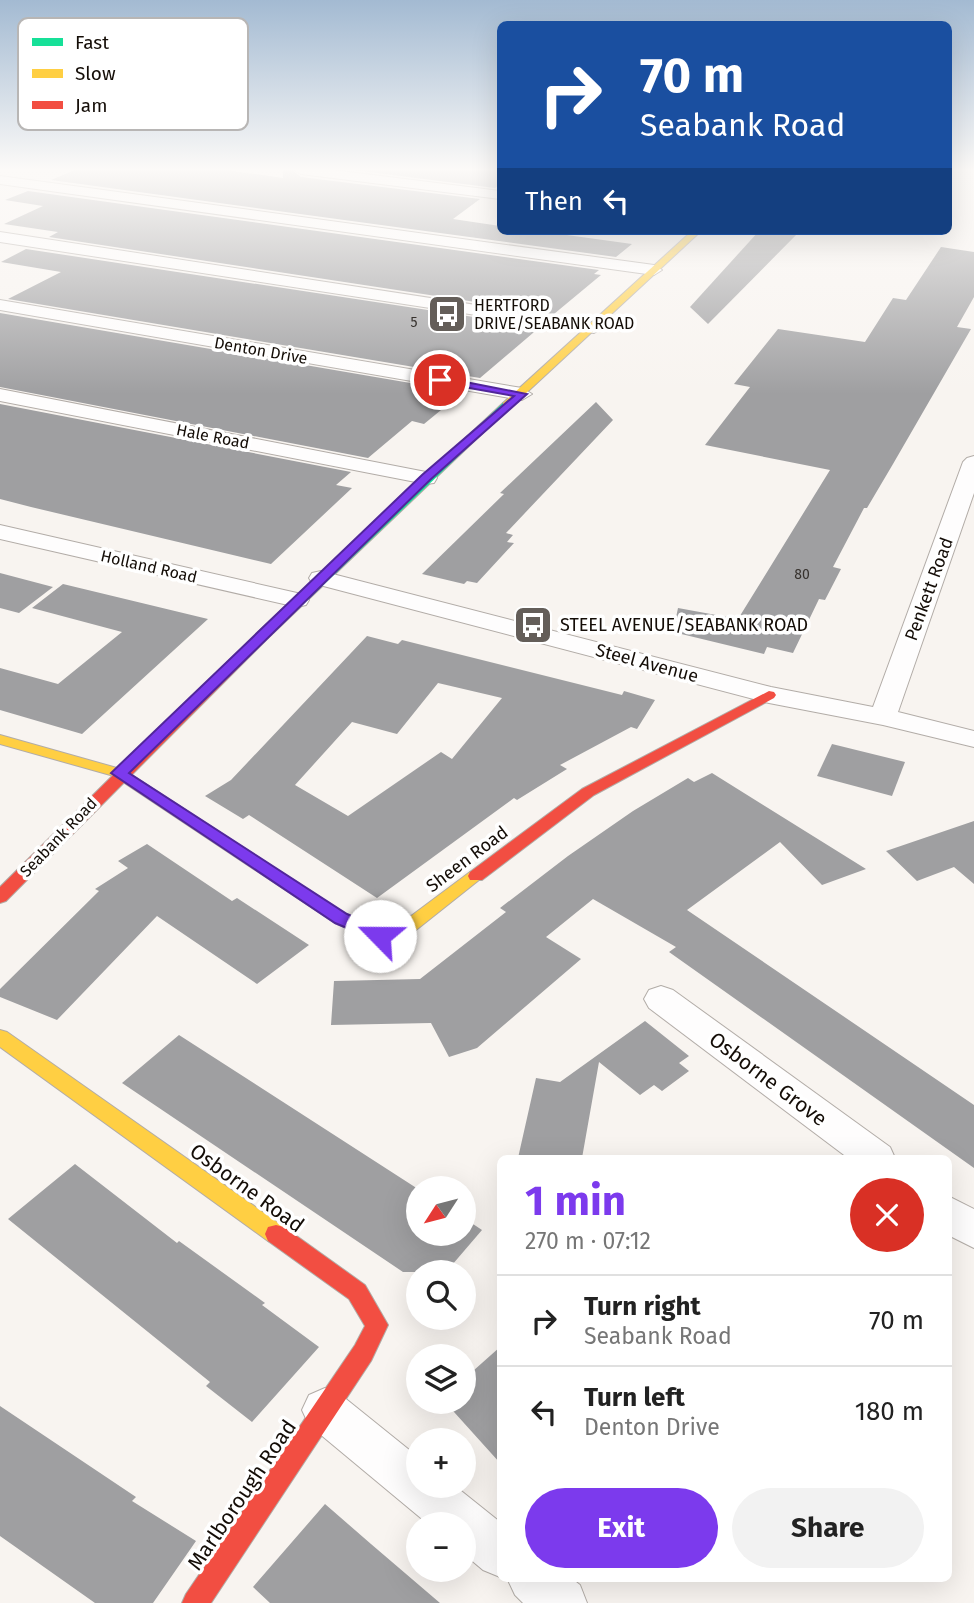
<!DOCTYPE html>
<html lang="en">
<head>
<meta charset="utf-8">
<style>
  :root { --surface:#fff; --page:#f2f2f2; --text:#222; --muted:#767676; --line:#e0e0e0; --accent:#7c3aed }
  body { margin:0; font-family:"Fira Sans",sans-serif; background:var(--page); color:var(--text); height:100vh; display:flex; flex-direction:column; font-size:26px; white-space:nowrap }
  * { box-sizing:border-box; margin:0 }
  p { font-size:23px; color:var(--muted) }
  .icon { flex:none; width:38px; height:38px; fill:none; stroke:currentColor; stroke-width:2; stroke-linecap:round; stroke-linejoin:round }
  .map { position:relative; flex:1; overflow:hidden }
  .drawer { position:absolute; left:497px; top:1155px; width:455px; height:427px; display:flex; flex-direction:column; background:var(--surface); border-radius:10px; box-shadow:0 7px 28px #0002 }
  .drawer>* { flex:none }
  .hud { position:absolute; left:497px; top:21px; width:455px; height:214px; border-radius:10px; box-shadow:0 7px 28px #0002; background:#1a4fa0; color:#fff; overflow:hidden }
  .needle { width:46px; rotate:234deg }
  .buttons { position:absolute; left:406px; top:1176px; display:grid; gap:14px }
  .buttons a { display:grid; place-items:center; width:70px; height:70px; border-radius:50%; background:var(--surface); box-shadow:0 7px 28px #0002; font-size:35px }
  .pin { position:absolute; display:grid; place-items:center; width:60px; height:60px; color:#fff; margin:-30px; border:4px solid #fff; border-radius:50%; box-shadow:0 2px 7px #0007 }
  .me { position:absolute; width:77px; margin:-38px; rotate:293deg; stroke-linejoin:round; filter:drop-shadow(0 0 5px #0008) }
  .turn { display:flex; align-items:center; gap:24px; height:147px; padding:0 28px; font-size:32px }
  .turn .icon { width:91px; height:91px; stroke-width:2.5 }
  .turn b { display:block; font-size:49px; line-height:60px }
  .then { display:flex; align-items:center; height:66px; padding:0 28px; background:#0003; gap:14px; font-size:26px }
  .round { display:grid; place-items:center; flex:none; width:74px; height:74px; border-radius:37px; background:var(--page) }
  .summary { display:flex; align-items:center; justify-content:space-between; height:119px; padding:0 28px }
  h1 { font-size:42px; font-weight:700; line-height:52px; color:var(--accent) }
  .button { display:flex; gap:14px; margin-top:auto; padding:14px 28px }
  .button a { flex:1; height:80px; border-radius:42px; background:var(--accent); color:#fff; font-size:28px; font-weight:700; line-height:80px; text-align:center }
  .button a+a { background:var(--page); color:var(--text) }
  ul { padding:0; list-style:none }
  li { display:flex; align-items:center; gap:21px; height:91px; padding:0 28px; border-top:2px solid var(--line) }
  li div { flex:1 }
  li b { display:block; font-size:26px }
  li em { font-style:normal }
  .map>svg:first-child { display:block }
  .building { fill:#9f9fa1; fill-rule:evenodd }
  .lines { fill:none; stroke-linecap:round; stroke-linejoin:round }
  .street-casing { stroke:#b2aca7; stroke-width:2 }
  .fast-casing { stroke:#b2aca7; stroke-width:2 }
  .slow-casing { stroke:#b2aca7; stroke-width:2 }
  .jam-casing { stroke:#b2aca7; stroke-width:2 }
  .street { fill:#fefdfd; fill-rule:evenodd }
  .fast { fill:#16e098; fill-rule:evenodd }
  .slow { fill:#ffcf43; fill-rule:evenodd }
  .jam { fill:#f24e42; fill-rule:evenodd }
  .route { fill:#7c3aed; stroke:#51269a; stroke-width:2 }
  .labels { text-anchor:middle; stroke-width:7; stroke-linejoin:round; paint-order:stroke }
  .number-label { font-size:14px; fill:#37322e }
  .far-poi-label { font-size:16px; fill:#140d07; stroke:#fff; text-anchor:start }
  .far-street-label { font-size:16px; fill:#140d07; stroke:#fff }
  .street-label { font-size:18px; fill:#140d07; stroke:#fff }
  .poi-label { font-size:18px; fill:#140d07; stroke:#fff; text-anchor:start }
  .near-street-label { font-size:21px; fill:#140d07; stroke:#fff }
  .key { fill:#fff; stroke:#b8b6b5; stroke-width:2 }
  .key-label { font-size:19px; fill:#140d07 }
</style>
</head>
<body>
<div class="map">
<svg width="974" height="1603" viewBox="0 0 974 1603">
  <rect width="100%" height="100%" fill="#f8f4f0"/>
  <g class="building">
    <polygon points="75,170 227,170 283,178 283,170 292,170 301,177 480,199 453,219 500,226 500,231 538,231 632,244 616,257 51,180"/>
    <polygon points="353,170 500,170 500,184 495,188"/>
    <polygon points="28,191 599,270 594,274 601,275 554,314 49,237 58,232 4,224 43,206 5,200"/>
    <polygon points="759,231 800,231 708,324 690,307"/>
    <polygon points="941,247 974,252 974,297 957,327 971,329 893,464 867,508 864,508 833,567 841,569 825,600 819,599 793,653 767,647 764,654 673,632 678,608 738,619 830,470 705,445 750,387 734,384 778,329 865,342 893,298 906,300"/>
    <polygon points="26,249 540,327 480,378 8,299 61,272 1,262"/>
    <polygon points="0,313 463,392 424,424 412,421 368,458 0,387"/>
    <polygon points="596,402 613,420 506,533 513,535 507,542 514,543 477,583 467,581 464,584 422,574 504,494 500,493"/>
    <polygon points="0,404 351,472 336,485 352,488 271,564 31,507 0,499"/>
    <polygon points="0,573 53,587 19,613 0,608"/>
    <polygon points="63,584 208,619 82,734 0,710 0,668 58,684 122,632 32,608"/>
    <path d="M 367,636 L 398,644 L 402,640 L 622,695 L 624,691 L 655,700 L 637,729 L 631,727 L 560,765 L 567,769 L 517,800 L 514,798 L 377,898 L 249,815 L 243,819 L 205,796 L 231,780 ZM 438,683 L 502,698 L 452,759 L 441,752 L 348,816 L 295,785 L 352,722 L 397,734 Z"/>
    <polygon points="832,744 905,762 892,796 817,776"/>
    <polygon points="712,773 866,869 822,885 780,842 687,910 974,1105 974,1168 669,952 676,947 593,899 546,937 581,959 477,1048 449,1057 431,1023 331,1025 334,981 420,979 506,912 500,908 568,856 633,811 688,778 694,782"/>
    <polygon points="974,821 974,884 954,867 917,881 886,851"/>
    <polygon points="147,844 232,901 237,898 309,945 257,984 157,916 57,1020 0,997 0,989 99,891 95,889 128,868 118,861"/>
    <polygon points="645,1021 689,1056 679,1063 689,1071 662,1091 654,1085 640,1095 599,1062 582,1158 518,1158 536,1078 560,1082"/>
    <polygon points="179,1035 418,1189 418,1234 464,1234 464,1218 482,1230 446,1272 403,1272 122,1083"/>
    <polygon points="75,1164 177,1243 179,1241 265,1303 262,1305 319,1347 252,1422 206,1386 210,1382 8,1219"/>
    <polygon points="500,1347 500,1463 445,1402 464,1402 464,1379"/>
    <polygon points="0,1406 136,1497 132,1501 196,1541 153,1603 95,1603 0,1536"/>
    <polygon points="325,1504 371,1544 440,1603 270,1603 253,1587"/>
  </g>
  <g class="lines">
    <defs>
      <g id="street">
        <polygon points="294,170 333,170 500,191 500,199 301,174"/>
        <polygon points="0,176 654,265 662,270 654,275 0,184"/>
        <polygon points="0,232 594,323 603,328 594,333 0,242"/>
        <polygon points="0,300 522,388 532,394 522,400 0,310"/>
        <polygon points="0,389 426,472 434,473 437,478 434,483 426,484 0,401"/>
        <polygon points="974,456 974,493 898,712 974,731 974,747 883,725 769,703 312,583 309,578 312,573 321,571 771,687 873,707 963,462 967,458"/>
        <polygon points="0,525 297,593 306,595 309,600 306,605 297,607 0,539"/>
        <polygon points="661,986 673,990 890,1147 895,1158 848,1158 649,1008 644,999 649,990"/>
        <polygon points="948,1196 974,1209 974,1248 948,1235"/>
        <polygon points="325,1388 341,1395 418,1457 418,1486 455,1486 500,1522 500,1577 483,1570 464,1554 464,1524 428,1524 309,1425 302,1410 309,1395"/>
        <polygon points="507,1578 571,1578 580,1585 587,1603 523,1603 515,1595"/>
      </g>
      <polygon id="fast" points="503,403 512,405 268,638 258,638 256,635 258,632"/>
      <g id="slow">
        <polygon points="692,231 701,231 511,407 503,407 503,403"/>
        <polygon points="0,735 124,770 347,915 381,930 399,925 470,872 482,872 484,876 411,934 380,942 374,940 335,923 114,776 0,744"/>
        <polygon points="0,1030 7,1032 284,1227 287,1234 284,1241 276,1243 268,1241 0,1047"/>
      </g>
      <g id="jam">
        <polygon points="263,631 270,635 268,638 6,901 0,903 0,887 258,632"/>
        <polygon points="769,691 774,692 776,695 774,698 594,795 482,880 470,880 468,876 470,872 582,789"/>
        <polygon points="276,1225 284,1227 365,1285 388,1325 371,1361 211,1603 182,1603 186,1594 355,1345 365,1326 349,1299 268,1241 265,1234 268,1227"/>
      </g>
    </defs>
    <use href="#street" class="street-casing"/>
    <use href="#fast" class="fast-casing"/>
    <use href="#slow" class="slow-casing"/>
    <use href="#jam" class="jam-casing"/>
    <use href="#street" class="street"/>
    <use href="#fast" class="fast"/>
    <use href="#slow" class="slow"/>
    <use href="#jam" class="jam"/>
  </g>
  <linearGradient id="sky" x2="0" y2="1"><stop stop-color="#a3bad2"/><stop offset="0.43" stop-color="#fcfaf8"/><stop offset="1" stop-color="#fcfaf8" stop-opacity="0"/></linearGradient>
  <rect width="974" height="394" fill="url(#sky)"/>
  <polygon class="route" points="440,377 527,394 430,480 129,773 347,914 386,931 389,936 386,940 380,942 335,923 111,773 422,475 514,396 436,382 434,380"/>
  <defs>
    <symbol id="bus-square" viewBox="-11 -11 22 22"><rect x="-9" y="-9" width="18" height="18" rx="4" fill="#645e59" stroke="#fff"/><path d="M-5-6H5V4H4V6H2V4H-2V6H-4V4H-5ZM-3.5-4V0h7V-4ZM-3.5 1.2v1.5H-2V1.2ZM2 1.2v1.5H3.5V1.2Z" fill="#fff"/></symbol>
  </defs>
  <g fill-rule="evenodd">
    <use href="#bus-square" x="425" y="292" width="44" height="44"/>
    <use href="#bus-square" x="511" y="603" width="44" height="44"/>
  </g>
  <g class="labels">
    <g class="number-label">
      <text x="414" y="327">5</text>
      <text x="802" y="579">80</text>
    </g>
    <g class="far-poi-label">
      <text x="474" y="311">HERTFORD<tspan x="474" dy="18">DRIVE/SEABANK ROAD</tspan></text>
    </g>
    <g class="far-street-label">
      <text transform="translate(261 350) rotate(10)" y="6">Denton Drive</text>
      <text transform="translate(213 436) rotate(11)" y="6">Hale Road</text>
      <text transform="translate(149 566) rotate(13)" y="6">Holland Road</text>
      <text transform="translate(58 837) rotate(-46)" y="6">Seabank Road</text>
    </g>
    <g class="street-label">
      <text transform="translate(929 589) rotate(-70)" y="6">Penkett Road</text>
      <text transform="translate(647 663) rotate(15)" y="6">Steel Avenue</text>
      <text transform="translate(467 859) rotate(-37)" y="6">Sheen Road</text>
    </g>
    <g class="poi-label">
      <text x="560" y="631">STEEL AVENUE/SEABANK ROAD</text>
    </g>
    <g class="near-street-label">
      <text transform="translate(768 1079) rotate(37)" y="7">Osborne Grove</text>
      <text transform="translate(247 1188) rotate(36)" y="7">Osborne Road</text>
      <text transform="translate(242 1495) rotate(-56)" y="7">Marlborough Road</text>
    </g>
  </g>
  <rect x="18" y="18" width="230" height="112" rx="10" class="key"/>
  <rect x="32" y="38" width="31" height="8" fill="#16e098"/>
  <rect x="32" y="69" width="31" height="9" fill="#ffcf43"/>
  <rect x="32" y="101" width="31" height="8" fill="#f24e42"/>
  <g class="key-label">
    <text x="75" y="49">Fast</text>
    <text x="75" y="80">Slow</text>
    <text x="75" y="112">Jam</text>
  </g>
</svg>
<div class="buttons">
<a><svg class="needle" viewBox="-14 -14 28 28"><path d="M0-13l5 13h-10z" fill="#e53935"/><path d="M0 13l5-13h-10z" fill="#767676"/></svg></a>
<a><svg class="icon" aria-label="search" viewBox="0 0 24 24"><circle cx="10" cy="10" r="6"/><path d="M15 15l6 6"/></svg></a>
<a><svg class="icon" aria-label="layers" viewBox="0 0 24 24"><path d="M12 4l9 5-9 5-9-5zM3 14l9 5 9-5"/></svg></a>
<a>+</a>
<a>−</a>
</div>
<div class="pin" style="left:440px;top:380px;background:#d93025"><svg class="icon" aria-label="arrive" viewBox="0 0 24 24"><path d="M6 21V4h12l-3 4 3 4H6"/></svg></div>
<svg class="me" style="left:380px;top:936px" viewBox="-20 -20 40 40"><circle r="19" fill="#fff"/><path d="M0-13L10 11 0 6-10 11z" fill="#7c3aed"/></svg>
<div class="hud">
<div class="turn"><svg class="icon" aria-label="right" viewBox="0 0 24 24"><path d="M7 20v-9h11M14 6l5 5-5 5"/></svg><div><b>70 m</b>Seabank Road</div></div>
<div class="then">Then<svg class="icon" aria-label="left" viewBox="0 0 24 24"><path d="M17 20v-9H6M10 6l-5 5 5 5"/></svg></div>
</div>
<section class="drawer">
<div class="summary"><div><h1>1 min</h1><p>270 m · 07:12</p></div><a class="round" style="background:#d93025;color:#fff"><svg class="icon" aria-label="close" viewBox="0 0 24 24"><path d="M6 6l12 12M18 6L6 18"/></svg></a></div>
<ul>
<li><svg class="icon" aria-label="right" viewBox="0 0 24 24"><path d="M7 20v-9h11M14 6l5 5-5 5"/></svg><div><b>Turn right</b><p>Seabank Road</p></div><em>70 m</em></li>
<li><svg class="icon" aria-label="left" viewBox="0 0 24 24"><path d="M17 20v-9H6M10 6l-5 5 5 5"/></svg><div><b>Turn left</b><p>Denton Drive</p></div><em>180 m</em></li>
</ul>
<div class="button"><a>Exit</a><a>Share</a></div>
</section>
</div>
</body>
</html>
